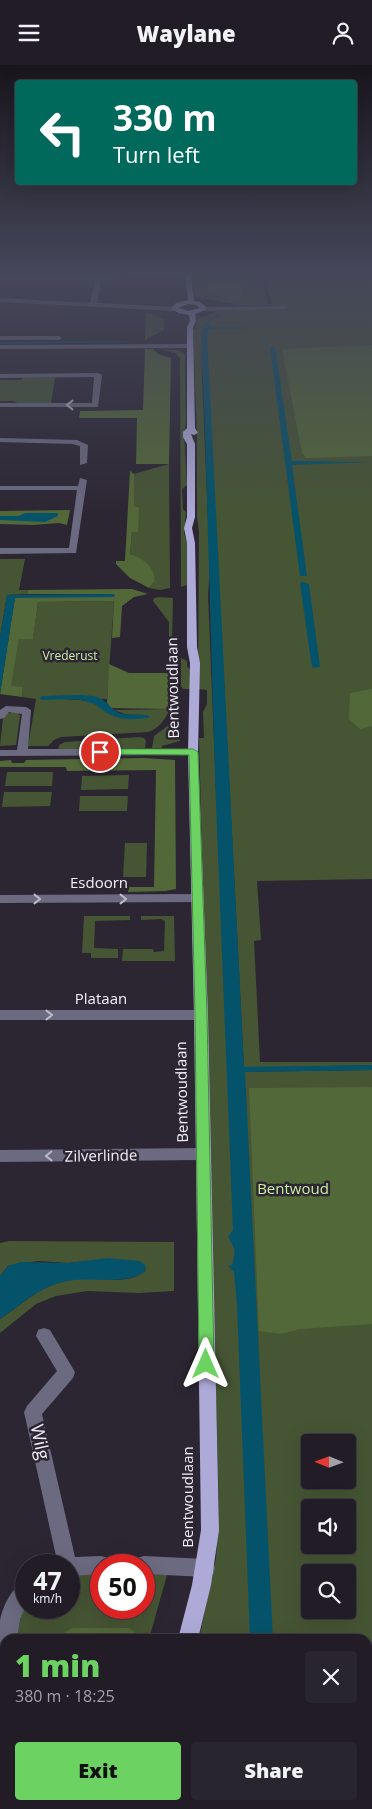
<!DOCTYPE html>
<html lang="en">
<head>
<meta charset="utf-8">
<style>
  :root { --surface:#211c26; --page:#29252e; --text:#f1f3f6; --muted:#a2a1a7; --line:#3e3a43; --accent:#6cd362 }
  body { margin:0; font-family:"Open Sans",sans-serif; background:var(--page); color:var(--text); height:100vh; display:flex; flex-direction:column; font-size:19px; white-space:nowrap }
  * { box-sizing:border-box; margin:0 }
  p { font-size:16px; color:var(--muted) }
  .icon { flex:none; width:28px; height:28px; fill:none; stroke:currentColor; stroke-width:2; stroke-linecap:round; stroke-linejoin:round }
  .map { position:relative; flex:1; overflow:hidden }
  .drawer { position:absolute; left:0px; top:1569px; width:372px; height:176px; display:flex; flex-direction:column; background:var(--surface); border-radius:15px 15px 0 0; box-shadow:0 5px 20px #0002,0 0 0 1px var(--line) }
  .drawer>* { flex:none }
  .banner { position:absolute; left:15px; top:15px; width:342px; height:105px; border-radius:5px; box-shadow:0 5px 20px #0002,0 0 0 1px var(--line); background:#00695c; color:#fff; overflow:hidden }
  .needle { width:32px; rotate:271deg }
  .tools { position:absolute; left:301px; top:1369px; display:grid; gap:10px }
  .tools a { display:grid; place-items:center; width:55px; height:55px; border-radius:5px; background:var(--surface); box-shadow:0 5px 20px #0002,0 0 0 1px var(--line); font-size:25px }
  .speed { position:absolute; left:15px; top:1489px; display:flex; gap:10px; font-size:25px; font-weight:700; text-align:center }
  .speed>* { display:grid; place-content:center; width:65px; height:65px; border-radius:50%; background:var(--surface); box-shadow:0 5px 20px #0002,0 0 0 1px var(--line); line-height:1 }
  .speed small { font-size:12px; font-weight:400 }
  .speed .limit { border:8px solid #d22; background:#fff; color:#111 }
  .pin { position:absolute; display:grid; place-items:center; width:42px; height:42px; color:#fff; margin:-21px; border:2px solid #fff; border-radius:50%; box-shadow:0 1px 5px #0007 }
  .me { position:absolute; width:55px; margin:-28px; rotate:0deg; stroke-linejoin:round; filter:drop-shadow(0 0 4px #0008) }
  .turn { display:flex; align-items:center; gap:18px; height:105px; padding:0 15px; font-size:22px }
  .turn .icon { width:65px; height:65px; stroke-width:2.5 }
  .turn b { display:block; font-size:35px; line-height:42px }
  .round { display:grid; place-items:center; flex:none; width:52px; height:52px; border-radius:5px; background:var(--page) }
  .overview { display:flex; align-items:center; justify-content:space-between; height:85px; padding:0 15px }
  h1 { font-size:30px; font-weight:800; line-height:38px; color:var(--accent) }
  .action { display:flex; gap:10px; margin-top:auto; padding:10px 15px }
  .action a { flex:1; height:58px; border-radius:5px; background:var(--accent); color:#111; font-size:20px; font-weight:800; line-height:58px; text-align:center }
  .action a+a { background:var(--page); color:var(--text) }
  header { display:flex; justify-content:space-between; align-items:center; height:65px; padding:0 15px; background:var(--surface); font-size:22px; font-weight:800 }
  .map>svg:first-child { display:block }
  .green { fill:#465534; fill-rule:evenodd }
  .forest { fill:#536838 }
  .water { fill:#05536a }
  .lines { fill:none; stroke-linecap:round; stroke-linejoin:round }
  .minor { fill:#6c6a80; fill-rule:evenodd }
  .major { fill:#aeaad8; fill-rule:evenodd }
  .oneway { stroke:#bdbac7 }
  .route { fill:#6cd362; stroke:#468940 }
  .labels { text-anchor:middle; stroke-width:5; stroke-linejoin:round; paint-order:stroke }
  .far-park-label { font-size:12px; fill:#caeea2; stroke:#2c2632 }
  .street-label { font-size:15px; fill:#f3eff7; stroke:#2c2632 }
  .park-label { font-size:15px; fill:#caeea2; stroke:#2c2632 }
  .near-street-label { font-size:18px; fill:#f3eff7; stroke:#2c2632 }
</style>
</head>
<body>
<header><svg class="icon" aria-label="menu" viewBox="0 0 24 24"><path d="M4 6h16M4 12h16M4 18h16"/></svg>Waylane<svg class="icon" aria-label="person" viewBox="0 0 24 24"><circle cx="12" cy="8" r="4"/><path d="M4 21q1-7 8-7t8 7"/></svg></header>
<div class="map">
<svg width="372" height="1744" viewBox="0 0 372 1744">
  <rect width="100%" height="100%" fill="#2c2632"/>
  <g class="green">
    <path d="M 192,209 L 262,209 L 267,238 L 269,239 L 271,238 L 266,209 L 372,209 L 372,814 L 257,816 L 261,875 L 254,876 L 260,997 L 372,997 L 372,1000 L 244,1003 L 214,424 L 201,288 L 210,504 L 208,529 L 228,1019 L 245,1007 L 372,1005 L 372,1744 L 119,1744 L 122,1740 L 368,1740 L 368,1574 L 199,1574 L 216,1493 L 219,1445 L 199,673 L 204,673 L 203,647 L 207,639 L 207,625 L 198,624 L 199,467 L 197,452 L 197,368 L 193,265 L 196,263 L 197,254 L 218,246 L 272,244 L 271,240 C 246,243 222,237 197,232 L 195,230 ZM 310,1378 L 348,1378 L 348,1415 L 310,1415 ZM 310,1442 L 348,1442 L 348,1480 L 310,1480 ZM 310,1508 L 348,1508 L 348,1545 L 310,1545 Z"/>
    <polygon points="146,246 164,254 164,265 145,275"/>
    <polygon points="164,285 178,285 185,289 186,357 184,367 187,420 182,424 183,444 186,447 184,468 187,478 187,520 181,522 180,293 175,288"/>
    <polygon points="23,312 55,313 51,338 20,339 13,336 0,336 0,315 21,315"/>
    <path d="M 169,399 L 170,523 L 160,525 L 149,523 L 155,516 C 151,500 145,496 130,489 L 132,467 L 138,466 L 138,456 L 134,441 L 134,409 Z"/>
    <polygon points="0,494 25,494 19,525 28,525 27,529 7,530 0,572"/>
    <polygon points="159,532 173,533 172,573 169,573 169,557 153,536 154,533"/>
    <path d="M 114,536 L 107,634 L 41,633 L 81,635 L 97,639 L 111,650 L 143,649 L 125,649 L 113,645 L 170,644 C 165,654 159,664 148,667 L 61,672 L 54,675 L 48,681 L 28,681 L 36,634 L 22,632 L 23,622 L 10,622 L 19,574 L 33,573 L 38,537 Z"/>
    <polygon points="181,593 187,596 187,601 191,606 191,624 183,624 181,621"/>
    <polygon points="12,647 18,648 20,651 16,680 0,681 3,653 6,649"/>
    <polygon points="174,656 179,658 180,676 162,681 162,683 152,683 154,671"/>
    <polygon points="140,672 144,673 146,676 145,683 58,685 59,680 65,677"/>
    <polygon points="7,707 53,707 52,721 5,721"/>
    <polygon points="129,710 128,724 81,725 82,711"/>
    <polygon points="4,727 52,727 50,741 2,742"/>
    <polygon points="80,731 128,731 127,746 79,746"/>
    <polygon points="125,778 147,778 146,812 123,812"/>
    <polygon points="84,851 130,851 130,855 95,856 94,883 118,884 118,893 91,893 91,888 82,888"/>
    <polygon points="141,851 174,851 175,896 122,896 123,884 153,884 154,887 164,886 165,856 161,854 141,855"/>
    <path d="M 9,1176 L 174,1177 L 174,1226 L 139,1228 L 87,1226 L 56,1231 L 36,1239 L 0,1268 L 0,1254 C 26,1237 41,1219 74,1214 C 96,1211 120,1220 139,1210 L 87,1196 L 68,1198 L 38,1196 L 8,1201 L 0,1211 L 0,1178 Z"/>
    <polygon points="81,1509 101,1509 101,1542 144,1542 144,1509 167,1510 149,1574 137,1574 137,1569 64,1568 64,1574 16,1574 19,1551 26,1539 26,1542 69,1542 69,1512"/>
  </g>
  <g class="forest">
    <polygon points="209,209 229,209 241,218 243,234 226,234 209,226"/>
    <polygon points="372,280 372,391 306,393 302,388 282,284"/>
    <polygon points="145,284 153,284 158,289 171,293 169,399 136,399 137,353 79,353 80,346 143,345"/>
    <path d="M 130,406 L 134,409 L 134,441 L 139,443 L 138,467 L 132,467 L 130,489 C 144,494 154,501 155,516 L 149,523 L 130,513 L 116,499 L 116,496 L 125,496 Z"/>
    <polygon points="70,445 67,460 59,458 33,460 0,459 0,455 16,454 26,448 19,451 0,451 0,446"/>
    <polygon points="132,524 148,529 134,532 122,541 120,572 112,573 114,536 38,537 33,574 19,574 11,621 23,622 22,632 0,629 15,532 114,531 114,529 27,529 28,525"/>
    <polygon points="109,599 129,608 171,608 170,644 111,643 107,638"/>
    <polygon points="372,624 372,661 360,664 349,654 350,628"/>
    <polygon points="143,693 175,695 176,824 165,826 128,827 129,822 154,822 156,705 67,706 66,702 0,702 0,696 11,695 12,698 24,698 26,695"/>
    <polygon points="372,1022 372,1259 300,1264 281,1269 259,1266 249,1023"/>
    <polygon points="72,1563 129,1563 137,1569 137,1574 64,1574 64,1568"/>
  </g>
  <g class="water">
    <path d="M 220,249 L 223,250 L 209,257 L 208,260 L 213,262 L 242,262 L 243,264 L 210,264 L 207,268 L 244,1002 L 372,1000 L 372,1005 L 245,1007 L 273,1574 L 250,1574 L 237,1240 L 234,1207 L 228,1201 L 232,1200 C 236,1185 235,1184 228,1172 L 233,1165 L 215,713 L 205,369 L 201,270 L 205,257 Z"/>
    <polygon points="115,276 132,277 0,279 0,277"/>
    <polygon points="270,282 275,282 292,396 372,397 292,400 307,511 300,511"/>
    <polygon points="26,448 58,448 58,451 45,457 0,455 0,451 19,451"/>
    <polygon points="303,517 309,519 320,602 313,603 311,597 300,518"/>
    <polygon points="115,529 114,532 15,533 0,629 0,572 7,530"/>
    <path d="M 42,631 C 57,631 83,628 97,632 C 107,635 110,644 119,648 C 129,652 139,648 149,651 L 149,653 C 137,654 123,656 111,650 C 102,646 98,639 88,637 C 74,632 57,635 42,635 L 40,633 Z"/>
    <path d="M 108,1193 L 140,1196 L 145,1200 L 146,1206 C 124,1222 90,1210 63,1217 C 37,1223 21,1240 0,1254 L 0,1211 L 8,1201 L 21,1197 L 68,1198 Z"/>
  </g>
  <g class="lines">
    <g class="minor">
      <polygon points="122,211 124,214 101,215 97,238 174,242 177,244 174,246 0,237 0,233 90,238 95,215 1,215 3,212"/>
      <polygon points="287,241 288,242 285,244 203,246 200,244 203,242"/>
      <polygon points="0,271 59,271 62,273 59,275 0,275"/>
      <polygon points="0,280 190,279 193,281 190,283 0,284"/>
      <polygon points="98,308 102,310 98,342 0,342 0,338 92,338 94,312 0,313 0,309"/>
      <polygon points="0,373 77,375 88,380 87,398 80,400 80,381 73,379 0,377"/>
      <polygon points="80,413 87,415 76,488 0,489 0,483 69,483 77,425 0,425 0,421 78,421"/>
      <polygon points="6,641 26,642 31,645 28,684 193,684 198,687 193,690 0,691 0,685 17,685 22,649 9,647 4,653 0,654 0,645"/>
      <polygon points="198,829 204,833 198,837 0,838 0,830"/>
      <polygon points="0,945 201,945 206,946 208,950 206,954 201,955 0,955"/>
      <polygon points="202,1083 207,1085 209,1089 207,1093 202,1095 0,1097 0,1085"/>
      <polygon points="44,1263 50,1265 75,1307 73,1313 42,1349 75,1492 101,1491 108,1493 110,1500 101,1500 101,1509 69,1511 69,1500 58,1500 24,1347 27,1341 57,1306 36,1271 38,1265"/>
      <polygon points="144,1491 206,1494 213,1496 215,1503 213,1510 206,1512 144,1509 144,1500 135,1500 137,1493"/>
      <path d="M 26,1516 L 26,1541 L 20,1554 L 17,1574 L 5,1574 L 5,1583 L 0,1580 C 0,1573 0,1563 0,1556 C 2,1542 13,1520 26,1516 Z"/>
    </g>
    <g class="major">
      <path d="M 185,209 L 191,209 L 194,236 L 200,237 L 206,242 L 205,245 L 195,249 L 196,256 L 193,262 L 195,363 L 198,368 L 194,370 L 191,369 L 195,379 L 195,452 L 192,463 L 195,478 L 197,582 L 200,598 L 198,687 L 208,950 L 219,1465 L 211,1520 L 198,1574 L 178,1574 L 192,1520 L 201,1465 L 194,950 L 188,687 L 190,598 L 187,582 L 187,478 L 184,463 L 187,452 L 187,379 L 183,372 L 183,367 L 187,363 L 187,262 L 190,256 L 189,250 L 178,248 L 171,243 L 176,238 L 188,235 ZM 188,239 L 196,240 L 200,243 L 188,246 L 178,243 Z"/>
      <polygon points="95,1740 117,1740 116,1744 93,1744"/>
    </g>
  </g>
  <defs><path id="oneway-chevron" d="M-2-3.5L2.5 0L-2 3.5" fill="none" stroke-width="1.6" stroke-linecap="round" stroke-linejoin="round" transform="scale(1.25)"/></defs>
  <g class="oneway">
    <use href="#oneway-chevron" transform="translate(70 340) rotate(180)"/>
    <use href="#oneway-chevron" transform="translate(37 834)"/>
    <use href="#oneway-chevron" transform="translate(123 834)"/>
    <use href="#oneway-chevron" transform="translate(49 950)"/>
    <use href="#oneway-chevron" transform="translate(49 1091) rotate(179)"/>
  </g>
  <linearGradient id="sky" x2="0" y2="1"><stop stop-color="#18151c"/><stop offset="0.46" stop-color="#45475a"/><stop offset="1" stop-color="#45475a" stop-opacity="0"/></linearGradient>
  <rect width="372" height="453" fill="url(#sky)"/>
  <polygon class="route" points="100,684 193,684 198,687 207,950 214,1299 212,1304 206,1306 201,1304 199,1299 195,950 189,690 97,689 97,685"/>
  <g class="labels">
    <g class="far-park-label">
      <text x="70" y="595">Vrederust</text>
    </g>
    <g class="street-label">
      <text transform="translate(173 623) rotate(-91)" y="5">Bentwoudlaan</text>
      <text x="99" y="823">Esdoorn</text>
      <text x="101" y="939">Plataan</text>
      <text transform="translate(182 1027) rotate(-91)" y="5">Bentwoudlaan</text>
      <text transform="translate(101 1091) rotate(-1)" y="5">Zilverlinde</text>
      <text transform="translate(188 1432) rotate(-90)" y="5">Bentwoudlaan</text>
    </g>
    <g class="park-label">
      <text x="293" y="1129">Bentwoud</text>
    </g>
    <g class="near-street-label">
      <text transform="translate(40 1377) rotate(78)" y="6">Wilg</text>
    </g>
  </g>
</svg>
<div class="tools">
<a><svg class="needle" viewBox="-14 -14 28 28"><path d="M0-13l5 13h-10z" fill="#e53935"/><path d="M0 13l5-13h-10z" fill="#a2a1a7"/></svg></a>
<a><svg class="icon" aria-label="sound" viewBox="0 0 24 24"><path d="M4 9h4l5-4v14l-5-4H4zM17 9q2 3 0 6"/></svg></a>
<a><svg class="icon" aria-label="search" viewBox="0 0 24 24"><circle cx="10" cy="10" r="6"/><path d="M15 15l6 6"/></svg></a>
</div>
<div class="speed"><div>47<small>km/h</small></div><div class="limit">50</div></div>
<div class="pin" style="left:100px;top:687px;background:#d93025"><svg class="icon" aria-label="arrive" viewBox="0 0 24 24"><path d="M6 21V4h12l-3 4 3 4H6"/></svg></div>
<svg class="me" style="left:206px;top:1299px" viewBox="-20 -20 40 40"><path d="M0-17L14 15 0 8-14 15z" fill="#6cd362" stroke="#fff" stroke-width="4"/></svg>
<div class="banner">
<div class="turn"><svg class="icon" aria-label="left" viewBox="0 0 24 24"><path d="M17 20v-9H6M10 6l-5 5 5 5"/></svg><div><b>330 m</b>Turn left</div></div>
</div>
<section class="drawer">
<div class="overview"><div><h1>1 min</h1><p>380 m · 18:25</p></div><a class="round"><svg class="icon" aria-label="close" viewBox="0 0 24 24"><path d="M6 6l12 12M18 6L6 18"/></svg></a></div>
<div class="action"><a>Exit</a><a>Share</a></div>
</section>
</div>
</body>
</html>
